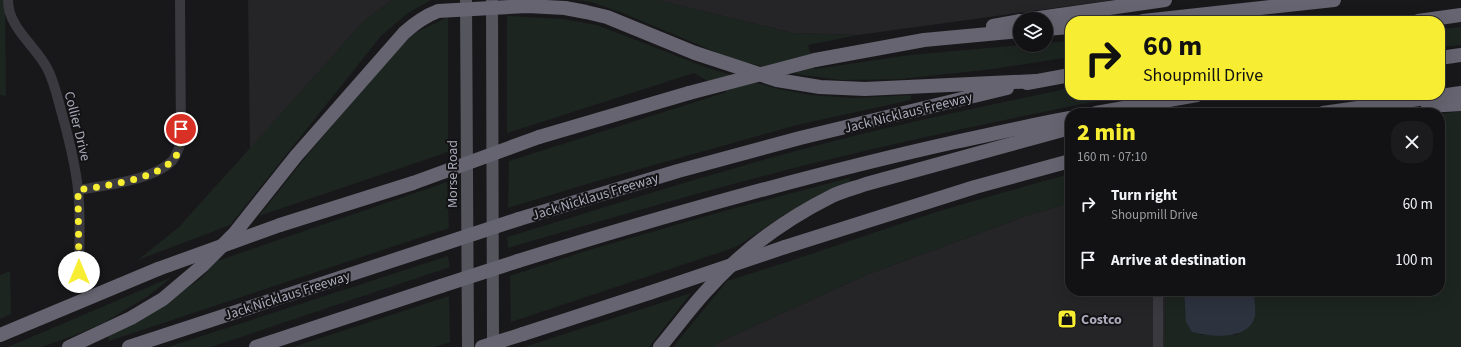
<!DOCTYPE html>
<html lang="en">
<head>
<meta charset="utf-8">
<style>
  :root { --surface:#121214; --page:#1b1b1d; --text:#f1f3f6; --muted:#9c9ea0; --line:#313234; --accent:#f7ee33 }
  body { margin:0; font-family:"Source Sans 3",sans-serif; background:var(--page); color:var(--text); height:100vh; display:flex; flex-direction:column; font-size:15px; white-space:nowrap }
  * { box-sizing:border-box; margin:0 }
  p { font-size:13px; color:var(--muted) }
  .icon { flex:none; width:22px; height:22px; fill:none; stroke:currentColor; stroke-width:2; stroke-linecap:round; stroke-linejoin:round }
  .map { position:relative; flex:1; overflow:hidden }
  .sheet { position:absolute; left:1065px; top:108px; width:380px; height:188px; display:flex; flex-direction:column; background:var(--surface); border-radius:16px; box-shadow:0 4px 16px #0002,0 0 0 1px var(--line) }
  .sheet>* { flex:none }
  .hud { position:absolute; left:1065px; top:16px; width:380px; height:84px; border-radius:16px; box-shadow:0 4px 16px #0002,0 0 0 1px var(--line); background:#f7ee33; color:#111; overflow:hidden }
  .buttons { position:absolute; left:1013px; top:12px; display:grid; gap:8px }
  .buttons a { display:grid; place-items:center; width:40px; height:40px; border-radius:50%; background:var(--surface); box-shadow:0 4px 16px #0002,0 0 0 1px var(--line); font-size:20px }
  .pin { position:absolute; display:grid; place-items:center; width:34px; height:34px; color:#fff; margin:-17px; border:2px solid #fff; border-radius:50%; box-shadow:0 1px 4px #0007 }
  .me { position:absolute; width:44px; margin:-22px; rotate:0deg; stroke-linejoin:round; filter:drop-shadow(0 0 3px #0008) }
  .turn { display:flex; align-items:center; gap:14px; height:84px; padding:0 12px; font-size:18px }
  .turn .icon { width:52px; height:52px; stroke-width:2.5 }
  .turn b { display:block; font-size:28px; line-height:34px }
  .round { display:grid; place-items:center; flex:none; width:42px; height:42px; border-radius:16px; background:var(--page) }
  .head { display:flex; align-items:center; justify-content:space-between; height:68px; padding:0 12px }
  h1 { font-size:24px; font-weight:800; line-height:30px; color:var(--accent) }
  ul { padding:0; list-style:none }
  li { display:flex; align-items:center; gap:12px; height:56px; padding:0 12px }
  li div { flex:1 }
  li b { display:block; font-size:15px }
  li em { font-style:normal }
  .map>svg:first-child { display:block }
  .built { fill:#252427 }
  .green { fill:#1d2521 }
  .water { fill:#2d323f }
  .lines { fill:none; stroke-linecap:round; stroke-linejoin:round }
  .minor { stroke:#39393f; stroke-width:10 }
  .major { stroke:#55555e; stroke-width:12 }
  .highway { stroke:#656470; stroke-width:14 }
  .highway-bridge { stroke:#656470; stroke-width:14 }
  .route { stroke:#f7ee33; stroke-width:7; stroke-dasharray:0 12.6 }
  .labels { text-anchor:middle; stroke-width:4; stroke-linejoin:round; paint-order:stroke }
  .street-label { font-size:14px; fill:#aaaaba; stroke:#131315 }
  .poi-label { font-size:14px; font-weight:bold; fill:#aaaaba; stroke:#131315; text-anchor:start }
</style>
</head>
<body>
<div class="map">
<svg width="1461" height="347" viewBox="0 0 1461 347">
  <rect width="100%" height="100%" fill="#18181a"/>
  <g class="built">
    <polygon points="248,0 392,0 364,21 250,149"/>
    <polygon points="657,0 1112,0 858,35 793,33"/>
    <polygon points="1070,203 1070,291 1166,291 1165,347 713,347 717,343 866,275 1026,216"/>
  </g>
  <g class="green">
    <polygon points="0,0 5,0 6,96 0,95"/>
    <polygon points="392,0 431,0 408,13 381,36 230,225 138,260 179,227 364,21"/>
    <polygon points="576,0 657,0 793,33 858,35 808,45 815,69 910,55 1020,45 1046,45 1046,43 1070,41 1070,57 993,69 901,79 841,80 803,75 735,60 623,13 591,2"/>
    <polygon points="507,16 563,19 597,25 708,68 774,88 810,95 854,98 911,95 911,100 797,125 597,181 508,208 509,161 727,92 694,73 507,133"/>
    <polygon points="448,17 448,152 259,216 309,153 400,46 417,32"/>
    <polygon points="1461,27 1461,45 1440,47 1440,29"/>
    <path d="M 1070,88 L 1070,95 L 1129,95 C 1025,115 921,137 818,162 C 714,188 611,218 508,248 L 507,237 C 616,204 724,169 834,141 C 912,121 991,105 1070,88 Z"/>
    <polygon points="1461,111 1461,347 1165,347 1166,291 1184,291 1185,310 1192,332 1203,335 1237,335 1255,316 1254,291 1440,291 1440,114"/>
    <polygon points="1070,174 1070,203 1026,216 866,275 717,343 713,347 673,347 727,281 784,263 936,212 1033,184"/>
    <polygon points="849,178 850,182 821,194 784,215 736,247 511,322 510,276 589,250 724,211"/>
    <polygon points="447,182 449,228 109,341 108,336 180,293 200,279 217,261"/>
    <polygon points="448,256 450,267 211,347 168,347"/>
    <polygon points="10,271 11,314 0,319 0,275"/>
    <polygon points="172,277 148,296 105,322 73,336 41,347 8,347"/>
    <polygon points="691,293 649,347 524,347 676,298"/>
    <polygon points="449,296 450,342 434,347 293,347"/>
  </g>
  <path class="water" d="M 1184,291 L 1254,291 C 1254,299 1256,309 1255,316 C 1249,341 1211,337 1192,332 L 1186,322 Z"/>
  <g class="lines">
    <g class="minor">
      <path d="M 8,0 C 8,29 37,46 48,70 C 55,84 58,100 62,114 C 69,139 75,163 78,189 C 81,216 79,244 79,271"/>
      <path d="M 78,190 C 104,186 152,180 172,161 C 176,157 179,148 181,142 L 180,0"/>
      <polyline points="1158,347 1158,291"/>
    </g>
    <g class="major">
      <polyline points="466,0 468,347"/>
      <polyline points="492,0 493,347"/>
    </g>
    <g class="highway">
      <polyline points="1032,19 1165,0"/>
      <polyline points="1143,21 1334,0"/>
      <polyline points="1418,21 1461,15"/>
      <polyline points="993,26 1020,21"/>
      <polyline points="1046,29 1070,27"/>
      <polyline points="1440,58 1461,55"/>
      <polyline points="815,60 924,40 1020,31"/>
      <polyline points="1027,83 1070,75"/>
      <polyline points="1428,106 1461,104"/>
      <polyline points="1096,113 1197,95"/>
      <polyline points="1323,113 1461,93"/>
      <polyline points="539,137 689,93"/>
      <polyline points="519,219 678,171 800,138 1007,88"/>
      <polyline points="280,225 413,183"/>
      <polyline points="785,247 975,187 1070,161"/>
      <path d="M 518,261 C 663,216 807,175 955,142 C 993,134 1031,125 1070,118"/>
      <polyline points="523,334 649,293"/>
      <polyline points="0,335 158,269"/>
      <path d="M 69,347 L 131,318 L 163,299 L 202,266 L 234,234 L 296,156 L 404,33 C 415,23 425,16 438,11 L 527,6 L 565,8 L 586,12 L 607,17 L 695,53 L 777,80 L 820,87 L 865,89 L 1036,81"/>
      <polyline points="129,347 440,245"/>
      <polyline points="256,347 441,286"/>
      <path d="M 660,347 C 676,328 691,307 708,289 C 742,251 786,219 832,196 C 842,191 855,188 866,184 L 1070,128"/>
    </g>
    <g class="highway-bridge">
      <polyline points="689,93 815,60"/>
      <polyline points="413,183 539,137"/>
      <polyline points="440,245 519,219"/>
      <polyline points="158,269 280,225"/>
      <polyline points="441,286 518,261"/>
      <polyline points="649,293 785,247"/>
      <polyline points="482,347 523,334"/>
    </g>
  </g>
  <g class="lines">
    <path class="route" d="M 79,272 L 78,190 C 104,186 153,180 172,161 C 180,154 181,139 181,129"/>
  </g>
  <defs>
    <symbol id="shop-square" viewBox="-11 -11 22 22"><rect x="-9" y="-9" width="18" height="18" rx="4" fill="#f7ee33" stroke="#131315"/><path d="M-5-2.5h2.3a2.7 3.5 0 0 1 5.4 0H5L5.5 6h-11ZM-1.5-2.5h3a1.5 2.3 0 0 0-3 0Z" fill="#111"/></symbol>
  </defs>
  <g fill-rule="evenodd">
    <use href="#shop-square" x="1056" y="308" width="22" height="22"/>
  </g>
  <g class="labels">
    <g class="street-label">
      <text transform="translate(908 112) rotate(-14)" y="5">Jack Nicklaus Freeway</text>
      <text transform="translate(78 126) rotate(76)" y="5">Collier Drive</text>
      <text transform="translate(452 174) rotate(-90)" y="5">Morse Road</text>
      <text transform="translate(595 196) rotate(-17)" y="5">Jack Nicklaus Freeway</text>
      <text transform="translate(287 295) rotate(-18)" y="5">Jack Nicklaus Freeway</text>
    </g>
    <g class="poi-label">
      <text x="1081" y="324">Costco</text>
    </g>
  </g>
</svg>
<div class="buttons">
<a><svg class="icon" aria-label="layers" viewBox="0 0 24 24"><path d="M12 4l9 5-9 5-9-5zM3 14l9 5 9-5"/></svg></a>
</div>
<div class="pin" style="left:181px;top:129px;background:#d93025"><svg class="icon" aria-label="arrive" viewBox="0 0 24 24"><path d="M6 21V4h12l-3 4 3 4H6"/></svg></div>
<svg class="me" style="left:79px;top:272px" viewBox="-20 -20 40 40"><circle r="19" fill="#fff"/><path d="M0-13L10 11 0 6-10 11z" fill="#f7ee33"/></svg>
<div class="hud">
<div class="turn"><svg class="icon" aria-label="right" viewBox="0 0 24 24"><path d="M7 20v-9h11M14 6l5 5-5 5"/></svg><div><b>60 m</b>Shoupmill Drive</div></div>
</div>
<section class="sheet">
<div class="head"><div><h1>2 min</h1><p>160 m · 07:10</p></div><a class="round"><svg class="icon" aria-label="close" viewBox="0 0 24 24"><path d="M6 6l12 12M18 6L6 18"/></svg></a></div>
<ul>
<li><svg class="icon" aria-label="right" viewBox="0 0 24 24"><path d="M7 20v-9h11M14 6l5 5-5 5"/></svg><div><b>Turn right</b><p>Shoupmill Drive</p></div><em>60 m</em></li>
<li><svg class="icon" aria-label="arrive" viewBox="0 0 24 24"><path d="M6 21V4h12l-3 4 3 4H6"/></svg><div><b>Arrive at destination</b></div><em>100 m</em></li>
</ul>
</section>
</div>
</body>
</html>
